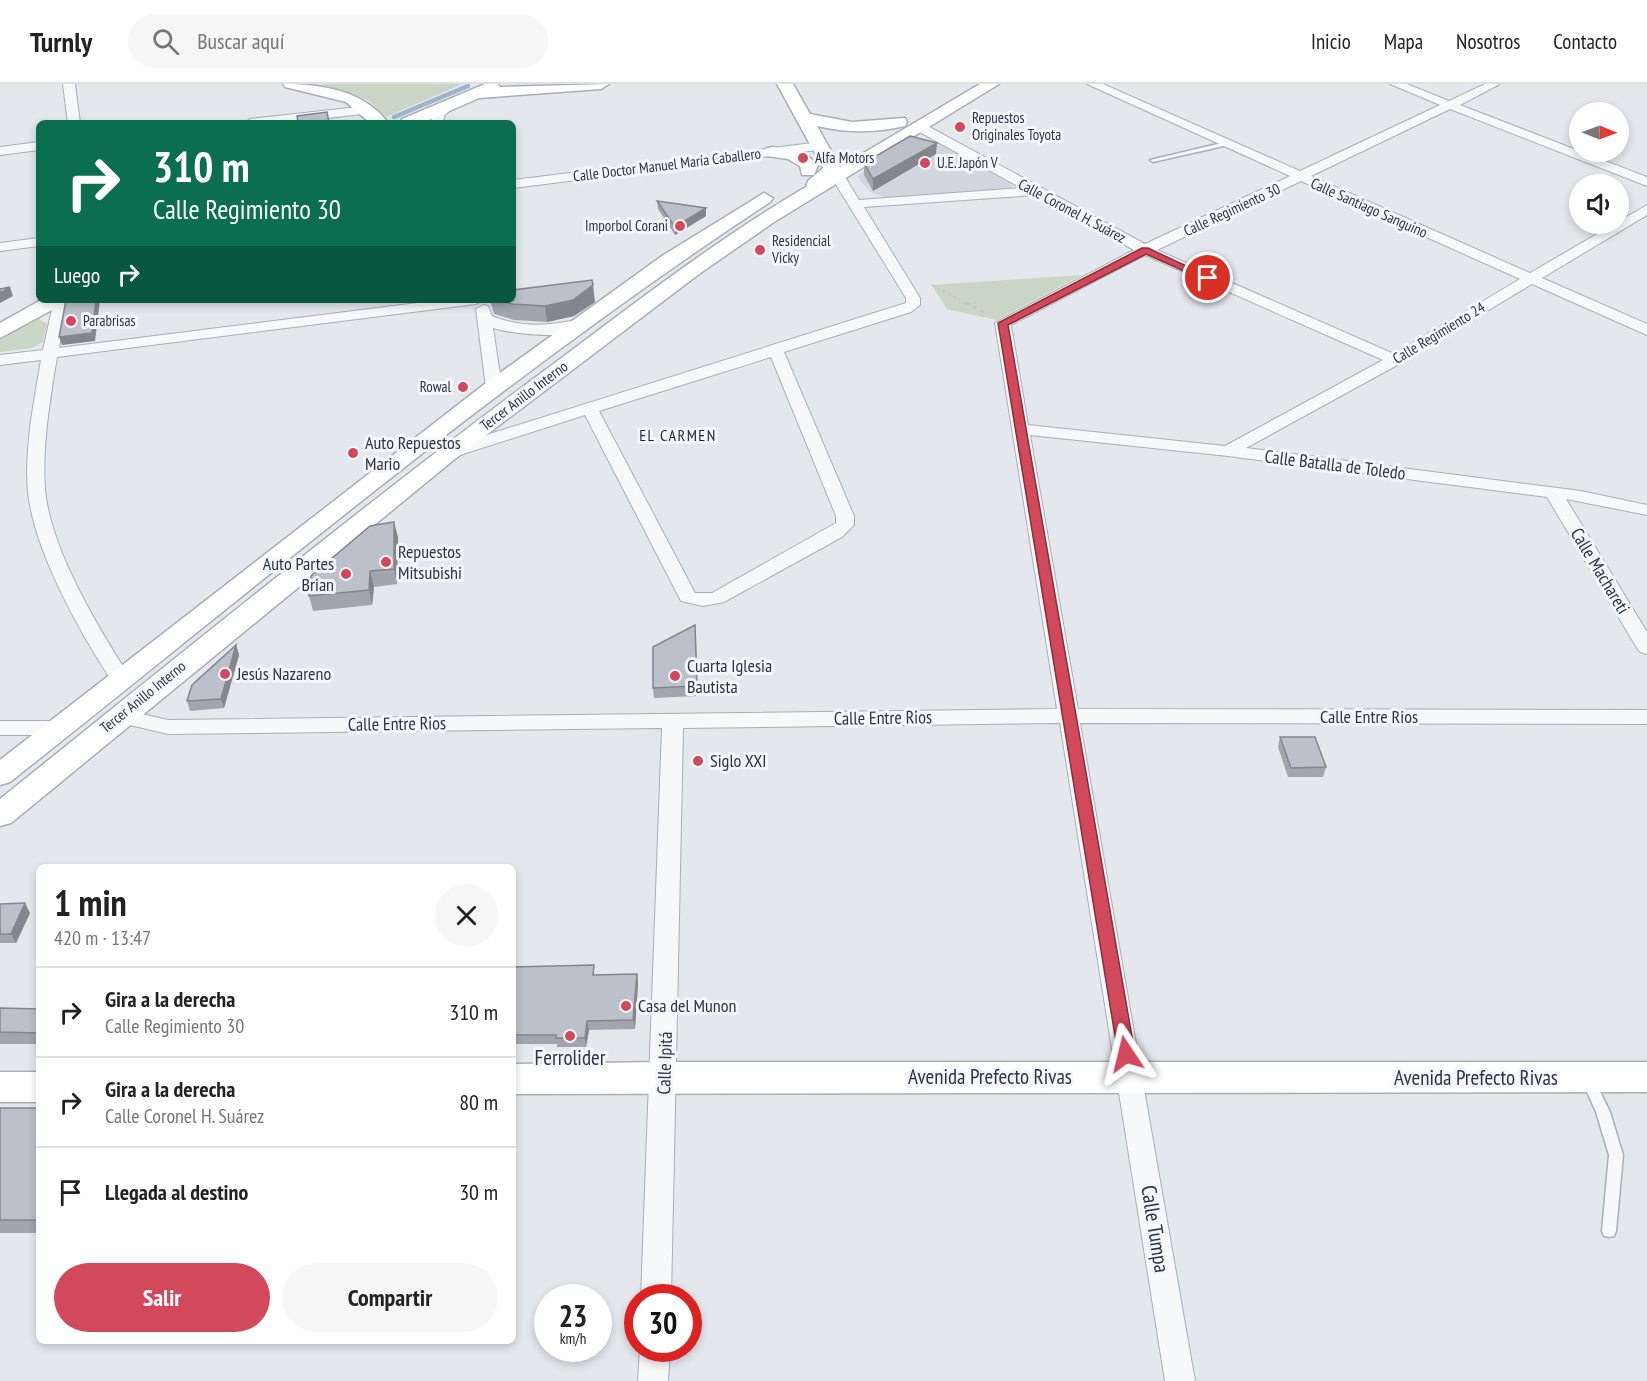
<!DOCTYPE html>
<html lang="es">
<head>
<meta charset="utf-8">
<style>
  :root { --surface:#fff; --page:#f6f6f6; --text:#222; --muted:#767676; --line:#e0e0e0; --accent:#d1495b }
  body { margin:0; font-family:"PT Sans Narrow",sans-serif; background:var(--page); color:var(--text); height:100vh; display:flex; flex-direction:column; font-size:22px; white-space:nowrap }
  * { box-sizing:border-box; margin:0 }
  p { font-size:20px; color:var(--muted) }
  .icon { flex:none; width:33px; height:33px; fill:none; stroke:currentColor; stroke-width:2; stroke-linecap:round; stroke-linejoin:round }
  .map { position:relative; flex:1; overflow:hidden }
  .details { position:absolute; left:36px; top:780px; width:480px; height:480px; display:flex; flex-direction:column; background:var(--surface); border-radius:9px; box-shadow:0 3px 9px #0003 }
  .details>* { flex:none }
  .guide { position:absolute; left:36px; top:36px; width:480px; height:183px; border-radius:9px; box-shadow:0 3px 9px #0003; background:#0b6e4f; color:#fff; overflow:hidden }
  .needle { width:39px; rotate:91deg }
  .tools { position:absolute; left:1569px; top:18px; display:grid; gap:12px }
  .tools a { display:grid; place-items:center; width:60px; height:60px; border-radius:50%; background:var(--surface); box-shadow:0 3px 9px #0003; font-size:30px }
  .speed { position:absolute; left:534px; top:1200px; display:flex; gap:12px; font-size:30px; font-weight:700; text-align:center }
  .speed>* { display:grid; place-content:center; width:78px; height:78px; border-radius:50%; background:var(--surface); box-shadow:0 3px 9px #0003; line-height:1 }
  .speed small { font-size:15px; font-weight:400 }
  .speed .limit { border:9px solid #d22; background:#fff; color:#111 }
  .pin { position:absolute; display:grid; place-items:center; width:51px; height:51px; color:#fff; margin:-26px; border:3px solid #fff; border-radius:50%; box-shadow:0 2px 6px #0007 }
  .me { position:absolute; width:66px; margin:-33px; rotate:350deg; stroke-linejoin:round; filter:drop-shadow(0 0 4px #0008) }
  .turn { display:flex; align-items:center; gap:21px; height:126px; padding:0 18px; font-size:27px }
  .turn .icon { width:78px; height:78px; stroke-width:2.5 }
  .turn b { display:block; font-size:42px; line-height:51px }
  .then { display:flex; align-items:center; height:57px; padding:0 18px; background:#0003; gap:12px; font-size:22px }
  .round { display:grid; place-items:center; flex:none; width:63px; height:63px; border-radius:32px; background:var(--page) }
  .headline { display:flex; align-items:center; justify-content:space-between; height:102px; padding:0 18px }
  h1 { font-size:36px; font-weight:800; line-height:45px }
  .primary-button { display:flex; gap:12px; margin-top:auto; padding:12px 18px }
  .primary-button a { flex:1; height:69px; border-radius:36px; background:var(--accent); color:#fff; font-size:24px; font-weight:800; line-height:69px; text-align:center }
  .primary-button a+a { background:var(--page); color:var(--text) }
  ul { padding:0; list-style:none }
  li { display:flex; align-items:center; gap:18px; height:90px; padding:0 18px; border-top:2px solid var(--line) }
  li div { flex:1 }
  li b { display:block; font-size:22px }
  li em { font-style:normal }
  header { display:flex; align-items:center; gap:36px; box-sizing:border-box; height:84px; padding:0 30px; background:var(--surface); border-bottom:2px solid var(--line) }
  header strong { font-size:28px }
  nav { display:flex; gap:33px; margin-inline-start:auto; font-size:21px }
  .search { width:420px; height:54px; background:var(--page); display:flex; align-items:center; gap:15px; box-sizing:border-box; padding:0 21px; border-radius:33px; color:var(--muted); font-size:22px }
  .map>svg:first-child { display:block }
  .built { fill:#d2d6de }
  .green { fill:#c9d6c5 }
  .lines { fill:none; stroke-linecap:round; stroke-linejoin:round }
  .stream { stroke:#9fb4cc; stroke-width:4.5 }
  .lane-casing { stroke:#a9aeb7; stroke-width:3 }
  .street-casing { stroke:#a9aeb7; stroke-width:2 }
  .secondary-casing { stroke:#a9aeb7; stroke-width:3 }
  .path-far1 { stroke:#c2c5cb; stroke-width:2; stroke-dasharray:3 3; stroke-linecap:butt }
  .path { stroke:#c2c5cb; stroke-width:3; stroke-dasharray:4 4; stroke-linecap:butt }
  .lane { fill:#f7f8fa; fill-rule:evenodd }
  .street { fill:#f7f8fa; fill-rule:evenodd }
  .secondary { fill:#fff; fill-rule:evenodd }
  .wall { fill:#a1a5ae }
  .shaded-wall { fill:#83868d }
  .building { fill:#bbc0ca; stroke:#83868d; stroke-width:1.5 }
  .route { fill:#d1495b; stroke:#882f3b; stroke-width:1.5 }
  .poi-dot { fill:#d1495b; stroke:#f4f6f9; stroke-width:2 }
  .labels { text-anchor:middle; stroke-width:6; stroke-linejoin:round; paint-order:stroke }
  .far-poi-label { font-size:15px; fill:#2b3445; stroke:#f4f6f9; text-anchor:start }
  .far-street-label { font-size:15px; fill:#2b3445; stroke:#f4f6f9 }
  .far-neighbourhood-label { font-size:16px; letter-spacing:1.5px; fill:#1d2536; stroke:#f4f6f9 }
  .poi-label { font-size:18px; fill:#2b3445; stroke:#f4f6f9; text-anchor:start }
  .street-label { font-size:18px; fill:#2b3445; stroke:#f4f6f9 }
  .near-poi-label { font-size:21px; fill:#2b3445; stroke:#f4f6f9 }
  .near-street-label { font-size:21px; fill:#2b3445; stroke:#f4f6f9 }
</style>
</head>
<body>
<header>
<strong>Turnly</strong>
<div class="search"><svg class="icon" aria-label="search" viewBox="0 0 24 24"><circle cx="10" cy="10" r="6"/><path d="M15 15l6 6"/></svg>Buscar aquí</div>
<nav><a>Inicio</a><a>Mapa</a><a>Nosotros</a><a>Contacto</a></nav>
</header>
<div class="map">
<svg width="1647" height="1297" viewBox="0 0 1647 1297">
  <rect width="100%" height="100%" fill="#e4e7ec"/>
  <polygon class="built" points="916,55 930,56 1011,100 1014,106 888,114 870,108 857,92"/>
  <g class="green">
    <polygon points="322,0 462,0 386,33 369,17"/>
    <polygon points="1082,191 997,236 947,225 932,201"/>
    <polygon points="36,233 47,240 43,258 32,264 0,268 0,253"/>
  </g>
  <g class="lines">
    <polyline class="stream" points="394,33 468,2"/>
    <defs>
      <g id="lane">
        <polygon points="1226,58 1228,59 1228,61 1153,78 1150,76"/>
        <polygon points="1588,992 1593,993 1610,1028 1623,1071 1616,1147 1614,1152 1609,1153 1604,1152 1602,1147 1609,1071 1596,1028 1582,997 1583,993"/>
      </g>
      <g id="street">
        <polygon points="63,0 75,0 80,39 68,39"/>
        <path d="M 1087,0 L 1103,0 L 1300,87 L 1440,21 L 1390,0 L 1407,0 L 1449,17 L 1485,0 L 1500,0 L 1460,21 L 1647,93 L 1647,102 L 1450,25 L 1311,92 L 1530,189 L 1647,121 L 1647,131 L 1542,194 L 1647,240 L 1647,251 L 1532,200 L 1401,279 L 1246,364 L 1581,407 L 1647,421 L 1647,431 L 1566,415 L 1647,548 L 1647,570 L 1640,568 L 1637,564 L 1547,413 L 1228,372 L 1030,351 L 1078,625 L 1647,626 L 1647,640 L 1080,639 L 1195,1297 L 1165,1297 L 1060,639 L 683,644 L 671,1214 L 641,1214 L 662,644 L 168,650 L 113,637 L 110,632 L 113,627 L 120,625 L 168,636 L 1057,625 L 995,239 L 1134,166 L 1034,111 L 864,123 L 920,214 L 920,221 L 911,228 L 784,268 L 854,432 L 854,441 L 842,453 L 724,518 L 703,522 L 681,517 L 585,331 L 454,373 L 442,373 L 439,369 L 442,365 L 906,219 L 906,214 L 830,91 L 832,88 L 842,88 L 859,116 L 1021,104 L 914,45 L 914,39 L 922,39 L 1145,160 L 1290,92 ZM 1301,97 L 1520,195 L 1394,270 L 1157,166 ZM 1145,171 L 1383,276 L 1225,362 L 1028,341 L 1011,241 ZM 771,273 L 836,432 L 836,439 L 712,509 L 695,509 L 599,327 Z"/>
        <polygon points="450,16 456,20 445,31 442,39 430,39 435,27"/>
        <polygon points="367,22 373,26 371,29 283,39 244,39 250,35"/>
        <polygon points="39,58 39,66 0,71 0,63"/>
        <polygon points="821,58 827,62 825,65 513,104 513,96"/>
        <polygon points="39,154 39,162 0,167 0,159"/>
        <path d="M 54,216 L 68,216 L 59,264 L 441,216 L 483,216 L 476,220 L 57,273 C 50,315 42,363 45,405 C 50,465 99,545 131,595 L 128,600 L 114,600 C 81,551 34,467 28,408 C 24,368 34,316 41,276 L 0,281 L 0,271 L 43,266 Z"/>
        <path d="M 483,221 L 488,222 L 492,232 C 521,244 550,242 581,235 L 589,240 C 572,258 514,250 493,244 L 502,304 L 494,309 L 486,304 L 476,225 Z"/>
        <polygon points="0,637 58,637 65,639 68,644 65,649 58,651 0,651"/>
        <polygon points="640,1264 670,1264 668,1297 638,1297"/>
      </g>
      <g id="secondary">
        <path d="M 283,0 C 321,0 364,6 388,39 L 370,39 L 346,18 L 285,3 Z"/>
        <polygon points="485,0 498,0 500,3 609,0 601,5 479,14 422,39 400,39 402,35"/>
        <path d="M 777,0 L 793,0 L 810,30 L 852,38 L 905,34 L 907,38 L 905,42 C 875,49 847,49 817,42 L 840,83 L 980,0 L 999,0 L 774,138 L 699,190 L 456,374 L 11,739 L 0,742 L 0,715 C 180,571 359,424 544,287 C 630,223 714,157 806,103 L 808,97 L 823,84 Z"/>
        <polygon points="773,63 804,69 818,81 814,91 802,91 800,82 788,75 767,72 764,68 767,64"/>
        <path d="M 764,109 L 773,114 L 770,118 C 504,293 260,500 10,698 L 0,701 L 0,676 L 486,299 L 662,172 Z"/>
        <polygon points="41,216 66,216 63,220 0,254 0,239"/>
        <polygon points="665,978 1647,978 1647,1008 513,1010 513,980"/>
        <rect x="0" y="988" width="39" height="30"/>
      </g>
    </defs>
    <use href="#lane" class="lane-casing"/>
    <use href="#street" class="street-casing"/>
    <use href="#secondary" class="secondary-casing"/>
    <polyline class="path-far1" points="932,201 969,221"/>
    <polyline class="path" points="966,219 987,230"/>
    <use href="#lane" class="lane"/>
    <use href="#street" class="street"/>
    <use href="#secondary" class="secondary"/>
  </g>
  <g class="wall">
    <polygon points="936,70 873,107 864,91 864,79"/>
    <polygon points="657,117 706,132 675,151 658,125"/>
    <polygon points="490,216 513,216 595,218 574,232 547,238 514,236 494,230"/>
    <polygon points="398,453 397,500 374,503 372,521 313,527 309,512"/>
    <polygon points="696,550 697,612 654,614 653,604"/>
    <polygon points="236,561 239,571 224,624 190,627 187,617"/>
    <polygon points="1280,653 1326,683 1323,693 1288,693 1278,663"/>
    <polygon points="0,820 30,829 16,859 0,859"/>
    <polygon points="513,883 595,891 637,890 638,899 635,945 589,946 586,963 557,963 557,960 513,960"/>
    <polygon points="0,924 39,925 39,960 0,960"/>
    <rect x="0" y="1024" width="39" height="125"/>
  </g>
  <g class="shaded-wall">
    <polygon points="937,59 936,70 873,107 873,95"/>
    <polygon points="706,124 706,132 675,151 675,143"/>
    <polygon points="593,201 595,218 574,232 547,238 545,222"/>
    <polygon points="10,203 13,212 0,219 0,209"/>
    <polygon points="96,216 100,216 95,257 62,261 59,253"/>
    <polygon points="394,438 398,453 397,500 394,485"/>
    <polygon points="370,487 374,503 372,521 369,506"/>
    <polygon points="236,561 239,571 224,624 221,615"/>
    <polygon points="25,819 30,829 16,859 11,850"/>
    <polygon points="637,890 638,899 635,945 633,936"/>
    <polygon points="587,937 589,946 586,963 585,954"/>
  </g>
  <g class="building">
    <polygon points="327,28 329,39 298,39 297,32"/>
    <polygon points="910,52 937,59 873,95 864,79"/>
    <polygon points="657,117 706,124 675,143"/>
    <polygon points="592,196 593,201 573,216 545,222 512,220 499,216 513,216 513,206"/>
    <polygon points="10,203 0,209 0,205"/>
    <polygon points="66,216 96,216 92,249 59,253"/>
    <polygon points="394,438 394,485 370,487 369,506 309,512 311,492 370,442"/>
    <polygon points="695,541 697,602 653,604 653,563"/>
    <polygon points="236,561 221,615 187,617 192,601"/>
    <polygon points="1280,653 1315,653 1326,683 1291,684"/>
    <polygon points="25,819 11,850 0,850 0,820"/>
    <polygon points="594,881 593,891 637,890 633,936 587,937 585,954 556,954 556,951 513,951 513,883"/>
    <polygon points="0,924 39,925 39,949 0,948"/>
    <rect x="0" y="1024" width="39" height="112"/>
  </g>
  <polygon class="route" points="1142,164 1148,164 1212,194 1204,196 1146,170 1008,241 1135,970 1132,975 1120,975 1118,970 998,239"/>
  <g class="poi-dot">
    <circle cx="960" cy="43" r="6"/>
    <circle cx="803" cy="74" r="6"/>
    <circle cx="925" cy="79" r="6"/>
    <circle cx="680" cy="142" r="6"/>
    <circle cx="760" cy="166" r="6"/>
    <circle cx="71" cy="237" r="6"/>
    <circle cx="463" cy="303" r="6"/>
    <circle cx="353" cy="369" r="6"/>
    <circle cx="386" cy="478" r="6"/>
    <circle cx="346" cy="490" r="6"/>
    <circle cx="225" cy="590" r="6"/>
    <circle cx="675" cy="592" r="6"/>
    <circle cx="698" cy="677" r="6"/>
    <circle cx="626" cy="922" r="6"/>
    <circle cx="570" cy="952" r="6"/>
  </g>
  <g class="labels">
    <g class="far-poi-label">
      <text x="972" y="39">Repuestos<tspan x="972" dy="17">Originales Toyota</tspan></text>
      <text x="815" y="79">Alfa Motors</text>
      <text x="937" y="84">U.E. Japón V</text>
      <text x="668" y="147" text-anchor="end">Imporbol Corani</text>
      <text x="772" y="162">Residencial<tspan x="772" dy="17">Vicky</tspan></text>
      <text x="83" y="242">Parabrisas</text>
      <text x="451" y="308" text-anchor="end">Rowal</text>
    </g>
    <g class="far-street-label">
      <text transform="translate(667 81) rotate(-7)" y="5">Calle Doctor Manuel María Caballero</text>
      <text transform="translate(1369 124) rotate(24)" y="5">Calle Santiago Sanguino</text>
      <text transform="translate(1232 126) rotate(-25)" y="5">Calle Regimiento 30</text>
      <text transform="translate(1072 127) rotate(28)" y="5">Calle Coronel H. Suárez</text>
      <text transform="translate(1439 249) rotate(-31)" y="5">Calle Regimiento 24</text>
      <text transform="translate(524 312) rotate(-37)" y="5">Tercer Anillo Interno</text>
      <text transform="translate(143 613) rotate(-39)" y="5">Tercer Anillo Interno</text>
    </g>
    <g class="far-neighbourhood-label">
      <text x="678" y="357">EL CARMEN</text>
    </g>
    <g class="poi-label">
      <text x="365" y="365">Auto Repuestos<tspan x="365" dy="21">Mario</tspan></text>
      <text x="398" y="474">Repuestos<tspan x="398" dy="21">Mitsubishi</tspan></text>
      <text x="334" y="486" text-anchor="end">Auto Partes<tspan x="334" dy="21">Brian</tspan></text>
      <text x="687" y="588">Cuarta Iglesia<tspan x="687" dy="21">Bautista</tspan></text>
      <text x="237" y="596">Jesús Nazareno</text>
      <text x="710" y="683">Siglo XXI</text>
      <text x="638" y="928">Casa del Munon</text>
    </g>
    <g class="street-label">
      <text transform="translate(1335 381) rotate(7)" y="6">Calle Batalla de Toledo</text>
      <text transform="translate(1600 487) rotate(59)" y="6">Calle Machareti</text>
      <text x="1369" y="639">Calle Entre Rios</text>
      <text transform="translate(883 634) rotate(-1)" y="6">Calle Entre Rios</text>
      <text transform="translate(397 640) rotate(-1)" y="6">Calle Entre Rios</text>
      <text transform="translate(665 979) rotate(-88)" y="6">Calle Ipitá</text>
    </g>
    <g class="near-poi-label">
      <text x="570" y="981">Ferrolider</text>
    </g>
    <g class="near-street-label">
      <text x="990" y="1000">Avenida Prefecto Rivas</text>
      <text x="1476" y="1001">Avenida Prefecto Rivas</text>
      <text transform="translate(1155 1145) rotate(81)" y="7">Calle Tumpa</text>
    </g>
  </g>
</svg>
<div class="tools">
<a><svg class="needle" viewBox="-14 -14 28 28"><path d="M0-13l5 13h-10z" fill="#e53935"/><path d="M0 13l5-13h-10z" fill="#767676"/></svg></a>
<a><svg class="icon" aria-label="sound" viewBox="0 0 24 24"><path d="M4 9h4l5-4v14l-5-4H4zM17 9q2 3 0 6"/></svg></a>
</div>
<div class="speed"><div>23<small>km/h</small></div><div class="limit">30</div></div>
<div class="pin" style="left:1208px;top:194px;background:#d93025"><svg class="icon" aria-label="arrive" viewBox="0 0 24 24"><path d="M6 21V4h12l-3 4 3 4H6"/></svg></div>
<svg class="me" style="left:1126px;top:970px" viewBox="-20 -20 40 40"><path d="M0-17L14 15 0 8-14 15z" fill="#d1495b" stroke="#fff" stroke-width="4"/></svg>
<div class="guide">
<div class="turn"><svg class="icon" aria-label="right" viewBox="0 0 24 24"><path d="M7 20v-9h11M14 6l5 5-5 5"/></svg><div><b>310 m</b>Calle Regimiento 30</div></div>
<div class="then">Luego<svg class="icon" aria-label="right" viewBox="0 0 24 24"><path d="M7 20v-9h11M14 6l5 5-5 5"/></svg></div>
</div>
<section class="details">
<div class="headline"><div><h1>1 min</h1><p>420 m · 13:47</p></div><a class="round"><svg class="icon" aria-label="close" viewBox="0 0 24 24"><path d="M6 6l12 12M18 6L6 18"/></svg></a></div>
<ul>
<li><svg class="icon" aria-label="right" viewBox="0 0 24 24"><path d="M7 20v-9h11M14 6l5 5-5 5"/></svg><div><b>Gira a la derecha</b><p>Calle Regimiento 30</p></div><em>310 m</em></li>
<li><svg class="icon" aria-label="right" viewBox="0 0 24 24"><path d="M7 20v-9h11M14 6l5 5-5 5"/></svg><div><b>Gira a la derecha</b><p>Calle Coronel H. Suárez</p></div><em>80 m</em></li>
<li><svg class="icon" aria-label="arrive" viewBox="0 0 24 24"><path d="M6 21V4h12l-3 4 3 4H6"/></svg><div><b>Llegada al destino</b></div><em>30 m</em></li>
</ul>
<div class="primary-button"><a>Salir</a><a>Compartir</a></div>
</section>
</div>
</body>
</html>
